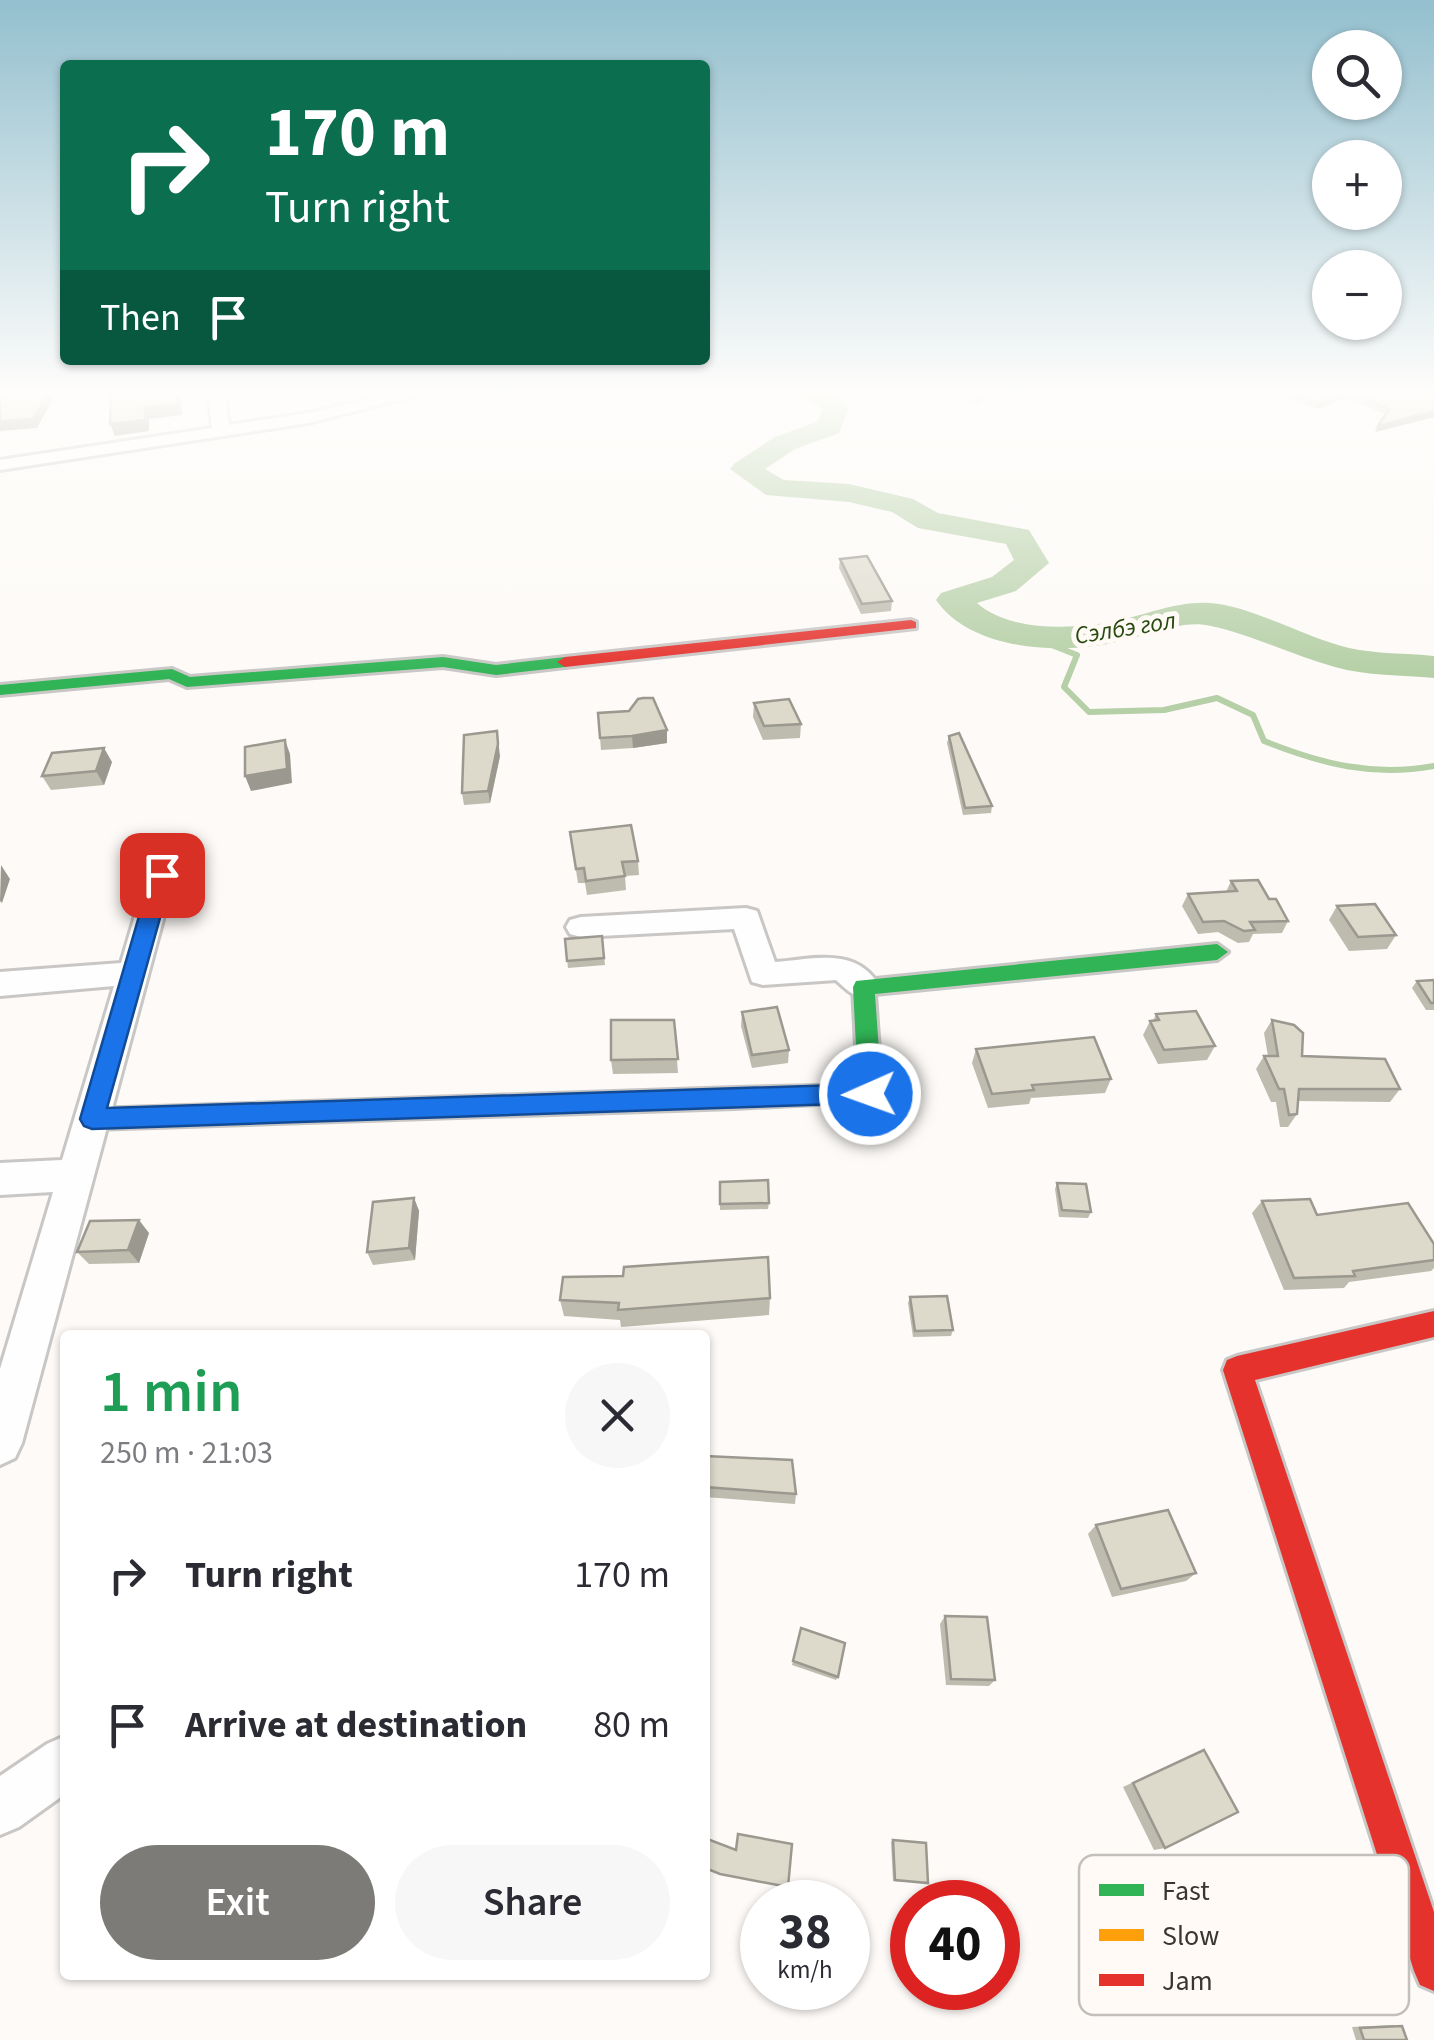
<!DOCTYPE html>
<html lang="en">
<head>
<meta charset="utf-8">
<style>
  :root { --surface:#fff; --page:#f7f7f7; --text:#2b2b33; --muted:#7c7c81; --accent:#7d7b78 }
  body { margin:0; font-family:"Source Sans 3",sans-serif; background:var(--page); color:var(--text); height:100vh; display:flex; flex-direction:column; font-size:38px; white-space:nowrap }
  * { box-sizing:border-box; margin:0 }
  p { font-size:32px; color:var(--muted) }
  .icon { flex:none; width:55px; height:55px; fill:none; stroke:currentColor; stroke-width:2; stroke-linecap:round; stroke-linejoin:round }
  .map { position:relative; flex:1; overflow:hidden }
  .panel { position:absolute; left:60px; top:1330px; width:650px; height:650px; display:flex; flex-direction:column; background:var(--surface); border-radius:10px; box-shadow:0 2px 8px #0004 }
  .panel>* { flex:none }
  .top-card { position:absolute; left:60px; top:60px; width:650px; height:305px; border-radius:10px; box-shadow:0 2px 8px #0004; background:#0b6e4f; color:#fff; overflow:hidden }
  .tools { position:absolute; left:1312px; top:30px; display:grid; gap:20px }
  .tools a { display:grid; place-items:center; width:90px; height:90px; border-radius:50%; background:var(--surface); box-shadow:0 2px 8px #0004; font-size:50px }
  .speed { position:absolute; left:740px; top:1880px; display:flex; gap:20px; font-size:50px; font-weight:700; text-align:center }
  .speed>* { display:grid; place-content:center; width:130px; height:130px; border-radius:50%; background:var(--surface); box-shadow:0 2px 8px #0004; line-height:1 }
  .speed small { font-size:25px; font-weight:400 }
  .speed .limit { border:15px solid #d22; background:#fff; color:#111 }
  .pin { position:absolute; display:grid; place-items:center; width:85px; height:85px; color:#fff; margin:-42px; border-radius:20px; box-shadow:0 5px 15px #0006 }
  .me { position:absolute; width:110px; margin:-55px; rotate:268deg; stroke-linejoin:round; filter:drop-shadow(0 0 8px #0008) }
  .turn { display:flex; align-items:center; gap:35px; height:210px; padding:0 40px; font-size:45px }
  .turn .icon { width:130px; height:130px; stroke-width:2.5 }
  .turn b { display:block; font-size:70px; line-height:85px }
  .then { display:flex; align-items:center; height:95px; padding:0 40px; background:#0003; gap:20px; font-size:38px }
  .round { display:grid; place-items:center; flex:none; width:105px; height:105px; border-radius:52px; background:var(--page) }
  .summary { display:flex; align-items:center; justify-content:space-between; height:170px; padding:0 40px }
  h1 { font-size:60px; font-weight:600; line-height:75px; color:#1e9e55 }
  .button { display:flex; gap:20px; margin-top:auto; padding:20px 40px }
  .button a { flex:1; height:115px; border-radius:60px; background:var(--accent); color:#fff; font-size:40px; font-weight:600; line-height:115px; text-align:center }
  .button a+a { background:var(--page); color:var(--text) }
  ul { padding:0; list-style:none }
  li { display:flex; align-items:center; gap:30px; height:150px; padding:0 40px }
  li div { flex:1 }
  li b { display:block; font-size:38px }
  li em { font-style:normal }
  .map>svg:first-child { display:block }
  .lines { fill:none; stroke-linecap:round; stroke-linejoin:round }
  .stream { stroke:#b5cfa6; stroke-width:6 }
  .river { fill:#b5cfa6; fill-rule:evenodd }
  .street-casing { stroke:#c9c7c5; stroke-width:6 }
  .fast-casing { stroke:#c9c7c5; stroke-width:6 }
  .slow-casing { stroke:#c9c7c5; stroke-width:6 }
  .jam-casing { stroke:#c9c7c5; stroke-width:6 }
  .street { fill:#fffefe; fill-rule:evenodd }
  .fast { fill:#30b455; fill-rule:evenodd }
  .slow { fill:#ff9f0a; fill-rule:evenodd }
  .jam { fill:#e5322d; fill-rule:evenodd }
  .wall { fill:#bebbaf }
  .shaded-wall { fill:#9b998f }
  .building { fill:#dddacc; stroke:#9b998f; stroke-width:2.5 }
  .route { fill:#1a73e8; stroke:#114b97; stroke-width:2.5 }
  .labels { text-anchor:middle; stroke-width:10; stroke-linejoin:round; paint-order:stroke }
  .far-water-label { font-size:25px; font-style:italic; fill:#264a0f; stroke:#fffaf5 }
  .key { fill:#fffaf5; stroke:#c3bfbb; stroke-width:2.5 }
  .key-label { font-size:28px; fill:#383633 }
</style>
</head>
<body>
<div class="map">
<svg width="1434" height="2040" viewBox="0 0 1434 2040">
  <rect width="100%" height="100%" fill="#fdfaf7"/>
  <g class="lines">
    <path class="stream" d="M 1024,634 L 1077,655 L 1064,687 L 1089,712 L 1164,710 L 1217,698 L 1253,715 L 1264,741 C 1322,764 1372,777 1434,766"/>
    <path class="river" d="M 793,392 L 827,392 L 850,406 L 839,433 L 795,449 L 765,469 L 784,480 L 849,484 L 913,499 L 938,513 L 1029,530 L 1049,563 L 1016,591 L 977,603 C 1010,632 1071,629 1111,622 C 1144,616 1175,601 1210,603 C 1252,606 1306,638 1349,648 C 1376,654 1406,653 1434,656 L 1434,678 C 1402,675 1366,676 1335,667 C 1293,656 1253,635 1211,626 C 1182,619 1149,635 1121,641 C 1064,655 972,652 936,600 L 941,593 L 992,577 L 1014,560 L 1006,544 L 918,528 L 892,512 L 849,502 L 766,495 L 730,469 L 735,463 L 775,437 L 817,422 L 823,409 Z"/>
    <defs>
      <g id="street">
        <polygon points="208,392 224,392 229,425 308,413 403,392 431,392 308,423 0,470 0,460 212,428"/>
        <polygon points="959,392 979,392 983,396 975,401"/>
        <polygon points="161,865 171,868 175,875 22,1443 15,1458 0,1465 0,1369 53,1192 0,1195 0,1163 62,1160 114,986 0,996 0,972 121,963 147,875 151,868"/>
        <path d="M 746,908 L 757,911 L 775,962 C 814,959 857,946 880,987 L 875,995 C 857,1001 849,992 836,980 L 763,985 L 752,982 L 734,929 L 581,937 L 570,934 L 566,927 L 570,920 L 581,917 Z"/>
        <polygon points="65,1736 65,1794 19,1827 0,1835 0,1776 47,1744"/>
      </g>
      <g id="fast">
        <polygon points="443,657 496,665 565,657 573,662 565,667 496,675 443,667 187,687 169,679 0,695 0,685 172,669 190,677"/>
        <polygon points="1217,944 1228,952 1217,960 875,994 882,1094 878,1101 735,1108 727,1105 723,1098 727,1091 735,1088 858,1085 853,987 856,981"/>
      </g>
      <polygon id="slow" points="735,1088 743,1091 747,1098 743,1105 735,1108 92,1129 83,1126 80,1119 83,1112 92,1109"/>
      <g id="jam">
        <polygon points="911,620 916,622 916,628 565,667 557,662 565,657"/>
        <polygon points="1434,1311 1434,1337 1255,1380 1434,1912 1434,1991 1420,1985 1414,1971 1223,1370 1227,1360 1237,1356"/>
      </g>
    </defs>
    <use href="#street" class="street-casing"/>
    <use href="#fast" class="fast-casing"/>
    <use href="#slow" class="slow-casing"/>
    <use href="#jam" class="jam-casing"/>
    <use href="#street" class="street"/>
    <use href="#fast" class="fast"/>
    <use href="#slow" class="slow"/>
    <use href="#jam" class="jam"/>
  </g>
  <g class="wall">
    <polygon points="1269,392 1427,392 1434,394 1434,417 1375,432 1386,414 1346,398 1317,409"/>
    <polygon points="840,559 892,601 891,611 861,614 839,568"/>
    <polygon points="754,703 801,724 800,738 763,740 753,717"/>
    <polygon points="629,711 667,743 633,748 601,750 598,713"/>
    <polygon points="949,736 992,806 991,813 963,815 947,743"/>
    <polygon points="500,756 490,803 464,805 462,793"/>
    <polygon points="112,762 104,785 51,790 42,776"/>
    <polygon points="570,832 638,861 639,875 625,876 626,890 587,895 585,883 578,883"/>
    <polygon points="1231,881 1269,899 1288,921 1282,933 1253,934 1249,942 1238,943 1218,932 1198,934 1182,906 1188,894 1226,892"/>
    <polygon points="1337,906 1396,935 1387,949 1349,951 1329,920"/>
    <polygon points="602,936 605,965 568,968 565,939"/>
    <polygon points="1434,980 1434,1010 1426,1010 1412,988 1417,981"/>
    <polygon points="742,1012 789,1050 788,1063 752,1068 741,1026"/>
    <polygon points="1156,1014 1215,1046 1207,1060 1158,1064 1143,1035 1150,1021 1153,1021"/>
    <polygon points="674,1020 678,1073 613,1074 611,1060"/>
    <polygon points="1272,1020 1302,1056 1400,1089 1390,1102 1298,1101 1297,1114 1288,1127 1280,1127 1276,1102 1271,1102 1256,1069 1264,1056 1268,1056 1264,1033"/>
    <polygon points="976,1049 1111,1079 1105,1093 1031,1098 1029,1104 988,1108 972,1063"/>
    <polygon points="720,1182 769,1203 768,1209 720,1210"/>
    <polygon points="1057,1183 1091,1212 1088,1218 1059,1217 1055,1189"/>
    <polygon points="414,1198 419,1211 415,1260 373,1265 367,1252"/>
    <polygon points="1262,1201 1434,1244 1434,1268 1431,1271 1349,1282 1344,1288 1284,1290 1252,1213"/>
    <polygon points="149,1233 139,1263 89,1264 77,1252"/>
    <polygon points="910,1297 953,1330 951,1336 913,1337 908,1303"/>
    <polygon points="770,1298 769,1315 621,1327 620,1320 564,1316 560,1300"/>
    <polygon points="705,1456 796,1494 795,1504 705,1497"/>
    <polygon points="1096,1525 1196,1573 1186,1581 1112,1597 1088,1534"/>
    <polygon points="945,1616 995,1680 989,1686 946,1685 940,1624"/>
    <polygon points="801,1628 838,1677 836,1680 792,1665"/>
    <polygon points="1204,1750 1165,1848 1154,1850 1123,1787"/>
    <polygon points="893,1840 928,1883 893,1881 891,1842"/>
    <polygon points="1393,2025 1402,2026 1407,2040 1356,2040 1352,2027"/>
  </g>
  <g class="shaded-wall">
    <polygon points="49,392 52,401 37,428 0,431 0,421"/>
    <polygon points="177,392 180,392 182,415 149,419 149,431 115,436 110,424"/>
    <polygon points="1349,392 1346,398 1317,409 1319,403"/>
    <polygon points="1434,411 1434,417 1375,432 1378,426"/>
    <polygon points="667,730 667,743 633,748 632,736"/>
    <polygon points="497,731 500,756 490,803 488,791"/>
    <polygon points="285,740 290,754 292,783 251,791 245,776"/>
    <polygon points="104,748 112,762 104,785 96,771"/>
    <polygon points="1,865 10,879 2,903 0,901"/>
    <polygon points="414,1198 419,1211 415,1260 409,1248"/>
    <polygon points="139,1220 149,1233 139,1263 128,1250"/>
  </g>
  <g class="building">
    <polygon points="49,392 33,419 0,421 0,395"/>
    <polygon points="111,392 177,392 178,404 145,407 145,420 110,424"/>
    <polygon points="1288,392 1428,392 1434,394 1434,411 1378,426 1389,409 1349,392 1319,403"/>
    <polygon points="867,556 892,601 862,604 840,559"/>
    <polygon points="643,698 653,698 667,730 632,736 600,738 598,713 629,711 638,699"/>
    <polygon points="789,699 801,724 764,726 754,703"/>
    <polygon points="497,731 498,744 488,791 462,793 464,735"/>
    <polygon points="959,733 992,806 965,808 949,736"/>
    <polygon points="285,740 287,769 245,776 245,747"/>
    <polygon points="104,748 96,771 42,776 52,753"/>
    <polygon points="631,825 638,861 622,862 625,876 586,881 584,868 576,869 570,832"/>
    <polygon points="1258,880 1269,899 1276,899 1288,921 1250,922 1255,930 1244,931 1224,921 1203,922 1188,894 1237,891 1231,881"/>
    <polygon points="1375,904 1396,935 1358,937 1337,906"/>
    <polygon points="602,936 604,958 567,961 565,939"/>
    <polygon points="1434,980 1434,1003 1431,1003 1417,981"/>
    <polygon points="777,1007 789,1050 752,1055 742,1012"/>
    <polygon points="1196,1011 1215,1046 1164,1050 1150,1021 1159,1020 1156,1014"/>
    <polygon points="611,1020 674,1020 678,1059 611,1060"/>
    <polygon points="1272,1020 1294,1025 1303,1033 1302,1056 1385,1059 1400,1089 1299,1089 1297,1114 1289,1115 1284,1089 1279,1089 1264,1056 1278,1056"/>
    <polygon points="1094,1037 1111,1079 1032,1085 1034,1090 992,1094 976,1049"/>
    <polygon points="768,1180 769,1203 720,1204 720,1182"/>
    <polygon points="1057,1183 1086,1184 1091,1212 1062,1210"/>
    <polygon points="414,1198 409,1248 367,1252 373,1202"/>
    <polygon points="1310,1199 1317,1215 1408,1203 1434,1244 1434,1260 1353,1271 1355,1276 1294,1278 1262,1201"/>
    <polygon points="139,1220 128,1250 77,1252 90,1221"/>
    <polygon points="768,1257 770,1298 618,1310 619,1303 560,1300 563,1277 623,1276 624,1267"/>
    <polygon points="947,1296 953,1330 915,1331 910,1297"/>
    <polygon points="705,1456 792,1460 796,1494 705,1487"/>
    <polygon points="1168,1510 1196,1573 1121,1589 1096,1525"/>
    <polygon points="945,1616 987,1617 995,1680 951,1679"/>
    <polygon points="801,1628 845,1643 838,1677 793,1661"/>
    <polygon points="1204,1750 1238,1812 1165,1848 1133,1783"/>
    <polygon points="738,1834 792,1844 788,1887 720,1874 705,1868 705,1838 736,1850"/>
    <polygon points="893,1840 926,1843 928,1883 895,1880"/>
    <polygon points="1402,2026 1407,2040 1364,2040 1360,2028"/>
  </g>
  <linearGradient id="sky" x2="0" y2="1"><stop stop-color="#93bfce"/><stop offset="0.58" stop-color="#fefdfb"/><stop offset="1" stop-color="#fefdfb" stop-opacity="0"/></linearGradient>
  <rect width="1434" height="677" fill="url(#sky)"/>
  <polygon class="route" points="162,868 172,875 107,1108 870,1084 878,1087 882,1094 878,1100 870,1103 92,1129 84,1126 80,1119 151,875"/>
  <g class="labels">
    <g class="far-water-label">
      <text transform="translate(1125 627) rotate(-9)" y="9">Сэлбэ гол</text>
    </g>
  </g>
  <rect x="1079" y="1855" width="330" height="160" rx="15" class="key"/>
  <rect x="1099" y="1884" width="45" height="12" fill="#30b455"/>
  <rect x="1099" y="1929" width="45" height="12" fill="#ff9f0a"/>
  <rect x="1099" y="1974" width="45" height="12" fill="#e5322d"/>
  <g class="key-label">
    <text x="1162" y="1900">Fast</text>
    <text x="1162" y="1945">Slow</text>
    <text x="1162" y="1990">Jam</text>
  </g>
</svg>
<div class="tools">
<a><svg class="icon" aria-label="search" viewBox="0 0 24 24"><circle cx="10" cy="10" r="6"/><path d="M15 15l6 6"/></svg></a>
<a>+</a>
<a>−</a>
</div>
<div class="speed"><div>38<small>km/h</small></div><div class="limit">40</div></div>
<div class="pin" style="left:162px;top:875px;background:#d93025"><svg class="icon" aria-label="arrive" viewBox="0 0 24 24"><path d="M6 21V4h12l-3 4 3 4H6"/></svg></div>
<svg class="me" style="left:870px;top:1094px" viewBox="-20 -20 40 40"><circle r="17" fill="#1a73e8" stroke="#fff" stroke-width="3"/><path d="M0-11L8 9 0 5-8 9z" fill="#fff"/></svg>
<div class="top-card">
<div class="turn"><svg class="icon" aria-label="right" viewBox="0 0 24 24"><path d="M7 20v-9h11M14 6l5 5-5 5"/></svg><div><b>170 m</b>Turn right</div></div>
<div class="then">Then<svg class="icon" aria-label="arrive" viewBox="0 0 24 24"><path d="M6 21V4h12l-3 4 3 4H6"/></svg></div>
</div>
<section class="panel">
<div class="summary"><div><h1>1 min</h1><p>250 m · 21:03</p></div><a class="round"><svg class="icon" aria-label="close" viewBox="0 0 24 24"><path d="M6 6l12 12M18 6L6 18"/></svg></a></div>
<ul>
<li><svg class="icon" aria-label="right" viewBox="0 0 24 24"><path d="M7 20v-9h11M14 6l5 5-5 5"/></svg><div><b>Turn right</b></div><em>170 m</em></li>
<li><svg class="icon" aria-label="arrive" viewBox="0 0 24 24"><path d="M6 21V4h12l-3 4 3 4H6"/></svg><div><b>Arrive at destination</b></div><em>80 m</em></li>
</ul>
<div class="button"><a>Exit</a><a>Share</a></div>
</section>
</div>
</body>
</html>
